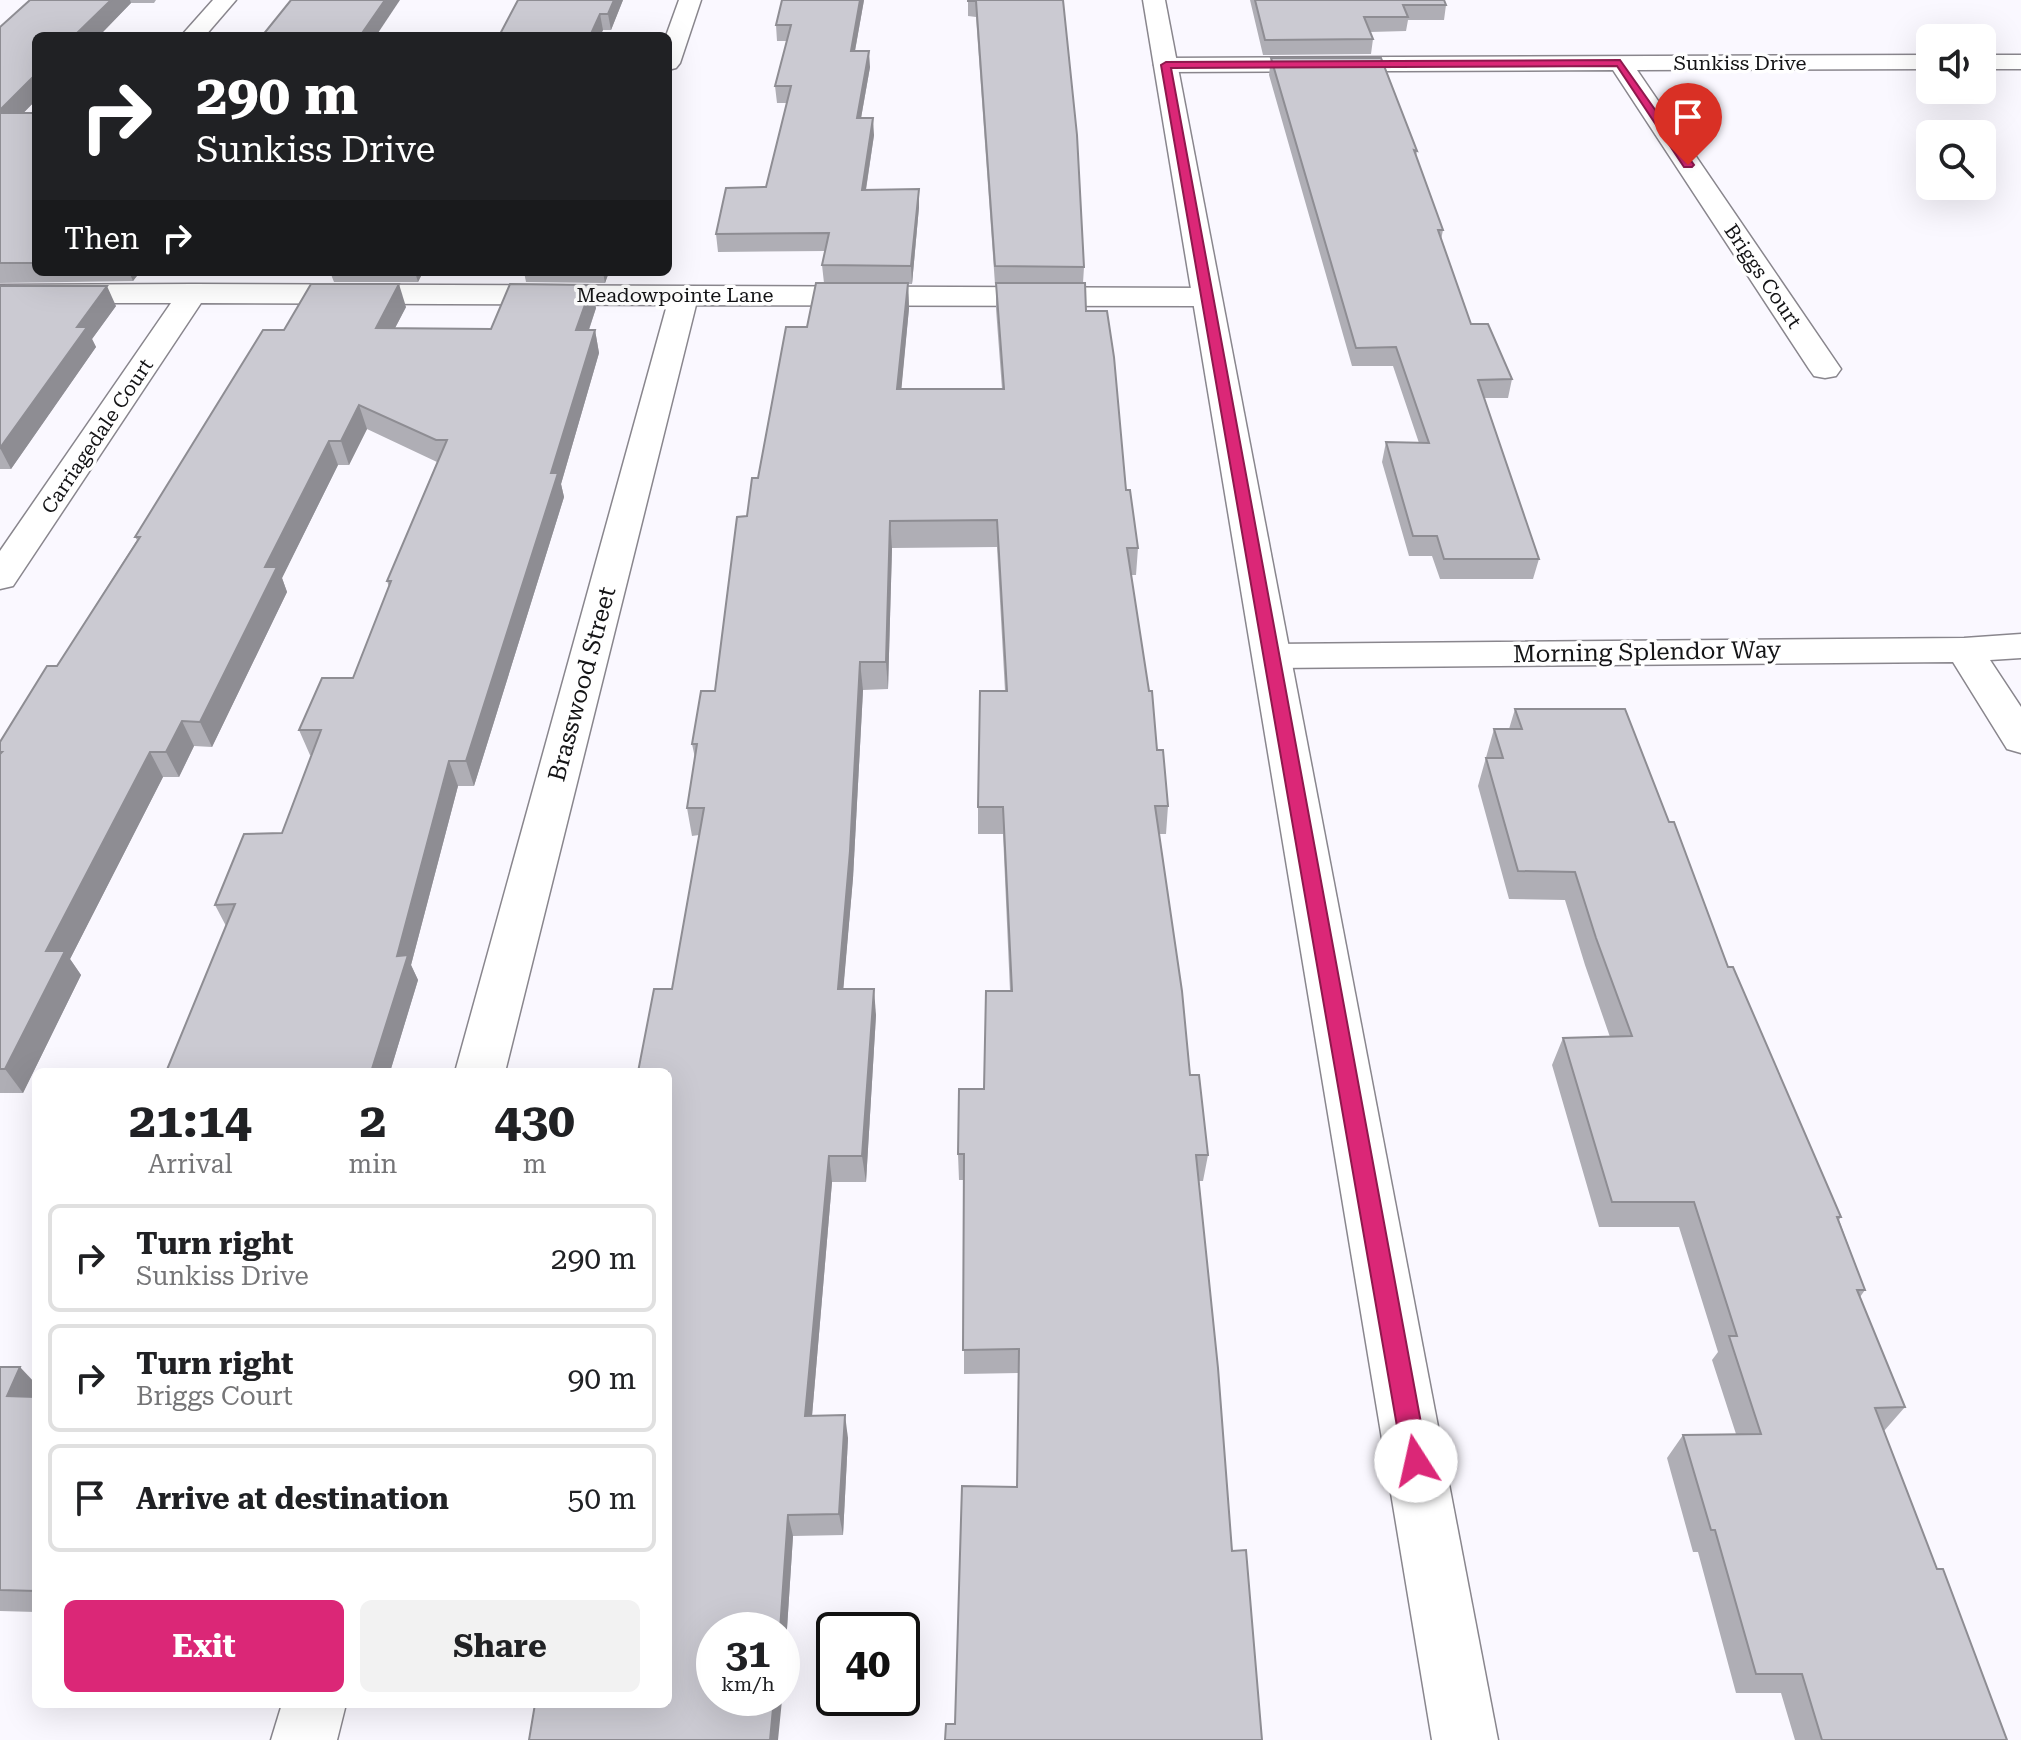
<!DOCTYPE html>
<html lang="en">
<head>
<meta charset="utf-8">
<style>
  :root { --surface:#fff; --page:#f2f2f2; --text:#202124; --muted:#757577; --line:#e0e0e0; --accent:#db2777 }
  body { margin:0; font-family:"Roboto Serif",serif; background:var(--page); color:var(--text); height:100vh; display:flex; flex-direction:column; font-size:30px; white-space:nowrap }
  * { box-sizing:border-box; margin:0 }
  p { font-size:26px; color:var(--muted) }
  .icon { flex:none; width:44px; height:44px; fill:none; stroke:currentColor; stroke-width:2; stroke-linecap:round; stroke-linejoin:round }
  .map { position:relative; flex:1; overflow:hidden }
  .drawer { position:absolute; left:32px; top:1068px; width:640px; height:640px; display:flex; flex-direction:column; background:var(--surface); border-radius:12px; box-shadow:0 8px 32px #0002 }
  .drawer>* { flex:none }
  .banner { position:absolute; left:32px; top:32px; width:640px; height:244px; border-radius:12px; box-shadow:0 8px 32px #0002; background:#202124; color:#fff; overflow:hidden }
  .buttons { position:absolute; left:1916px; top:24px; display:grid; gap:16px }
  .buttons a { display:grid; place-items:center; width:80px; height:80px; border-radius:12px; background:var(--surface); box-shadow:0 8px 32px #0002; font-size:40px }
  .speed { position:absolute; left:696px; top:1612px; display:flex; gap:16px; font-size:40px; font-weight:700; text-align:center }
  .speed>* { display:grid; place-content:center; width:104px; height:104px; border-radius:50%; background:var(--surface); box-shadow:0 8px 32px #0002; line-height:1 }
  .speed small { font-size:20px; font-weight:400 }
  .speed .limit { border:4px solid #111; border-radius:12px; background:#fff; color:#111 }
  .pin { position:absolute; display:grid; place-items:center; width:68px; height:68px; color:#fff; margin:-82px -34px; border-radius:50% 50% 50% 0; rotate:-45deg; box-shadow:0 0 8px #0007 }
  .pin .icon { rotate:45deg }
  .me { position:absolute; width:88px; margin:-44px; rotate:350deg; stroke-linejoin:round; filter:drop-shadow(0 0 6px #0008) }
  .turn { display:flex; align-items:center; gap:28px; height:168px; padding:0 32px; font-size:36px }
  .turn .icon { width:104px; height:104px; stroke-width:2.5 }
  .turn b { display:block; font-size:56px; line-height:68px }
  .then { display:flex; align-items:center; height:76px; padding:0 32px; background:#0003; gap:16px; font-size:30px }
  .eta { display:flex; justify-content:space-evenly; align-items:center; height:136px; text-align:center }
  .eta b { font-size:48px; font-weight:700; line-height:56px }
  .cta { display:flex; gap:16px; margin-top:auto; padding:16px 32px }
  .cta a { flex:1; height:92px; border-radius:12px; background:var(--accent); color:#fff; font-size:32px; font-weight:700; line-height:92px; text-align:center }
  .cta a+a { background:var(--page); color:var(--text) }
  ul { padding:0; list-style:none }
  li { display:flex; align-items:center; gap:24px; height:108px; margin:0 16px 12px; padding:0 16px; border:4px solid var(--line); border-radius:12px }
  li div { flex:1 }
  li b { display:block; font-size:30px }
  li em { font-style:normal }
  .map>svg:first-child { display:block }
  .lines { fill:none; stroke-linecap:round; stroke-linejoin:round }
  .minor-casing { stroke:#89868d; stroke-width:3 }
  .tertiary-casing { stroke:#89868d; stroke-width:3 }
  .minor { fill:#fff; fill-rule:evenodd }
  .tertiary { fill:#fff; fill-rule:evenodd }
  .wall { fill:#afaeb5 }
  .shaded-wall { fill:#8e8d93 }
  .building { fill:#cbcad2; stroke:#8e8d93; stroke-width:2 }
  .route { fill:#db2777; stroke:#8e194d; stroke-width:2 }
  .labels { text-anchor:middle; stroke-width:7; stroke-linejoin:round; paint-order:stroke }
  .far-street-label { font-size:20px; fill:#141416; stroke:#fff }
  .street-label { font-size:24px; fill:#141416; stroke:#fff }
</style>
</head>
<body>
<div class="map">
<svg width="2021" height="1740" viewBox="0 0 2021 1740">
  <rect width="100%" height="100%" fill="#faf8ff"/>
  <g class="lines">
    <defs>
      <g id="minor">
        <polygon points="213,0 236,0 205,36 181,36"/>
        <polygon points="679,0 701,0 680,63 676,68 668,70 666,36"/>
        <polygon points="1930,55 1930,69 1637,70 1841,369 1836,376 1825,378 1814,376 1809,369 1613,70 1166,72 1158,70 1154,65 1158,60 1166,58"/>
        <rect x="1982" y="55" width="39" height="14"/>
        <polygon points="193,284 1206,288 1216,291 1221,297 1216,303 1206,306 696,305 505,1072 455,1072 667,305 201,303 13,586 0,589 0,551 171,303 0,303 0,285"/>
        <polygon points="2021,634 2021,658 1990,660 2021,707 2021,753 2007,749 1953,662 1272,668 1258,665 1253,656 1258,647 1272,644 1964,638"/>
        <polygon points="282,1704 346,1704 337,1740 271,1740"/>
      </g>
      <polygon id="tertiary" points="1143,0 1165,0 1498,1740 1432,1740"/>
    </defs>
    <use href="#minor" class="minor-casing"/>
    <use href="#tertiary" class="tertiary-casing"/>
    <use href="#minor" class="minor"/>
    <use href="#tertiary" class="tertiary"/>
  </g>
  <g class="wall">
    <polygon points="30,0 156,0 154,3 131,3 99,36 36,36 36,100 23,113 36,113 36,272 140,272 133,281 0,283 0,27"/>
    <polygon points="623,0 611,30 603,30 600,36 499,36"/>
    <polygon points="864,0 855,51 870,67 861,118 874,135 866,190 919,207 912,284 908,284 909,308 901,389 1002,389 996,309 996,284 995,284 976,17 968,16 968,0 1063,0 1084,267 1083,283 1086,311 1138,548 1136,575 1131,575 1157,750 1168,806 1166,834 1159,834 1190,1075 1208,1155 1203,1181 1199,1181 955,1724 1017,1487 1019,1373 964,1374 964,1180 959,1180 958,1154 984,1089 1010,991 1003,834 978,834 978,807 1005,691 997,547 892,548 888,689 863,690 853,878 843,989 876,1015 866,1182 832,1182 812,1416 848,1438 843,1535 793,1536 783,1690 668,1704 672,989 699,835 692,836 687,808 695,758 692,744 715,691 747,516 758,478 807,327 824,283 822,265 825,251 718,252 716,234 766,187 787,103 777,103 775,86 787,41 777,41 776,25"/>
    <polygon points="1250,0 1444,0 1446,5 1444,20 1408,20 1406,31 1370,32 1373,39 1371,54 1263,55"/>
    <polygon points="1271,58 1417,151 1416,156 1443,230 1441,240 1471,324 1512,379 1508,398 1484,398 1539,559 1533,579 1440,579 1432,556 1409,556 1382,462 1386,442 1419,443 1393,366 1352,366 1269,75"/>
    <polygon points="330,272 423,272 418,282 334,282"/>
    <polygon points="524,272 609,272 605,283 526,282"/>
    <polygon points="0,286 116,306 92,339 96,347 11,469 0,469"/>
    <polygon points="406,307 395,328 491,329 596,308 589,330 595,330 599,353 561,484 564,497 474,786 458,786 411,965 418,980 390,1072 166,1072 226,926 215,905 282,833 312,755 310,755 299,730 353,678 389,587 387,581 437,462 367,429 349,465 338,465 282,578 287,592 212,747 194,746 179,777 163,777 70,959 81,975 23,1093 0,1093 0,742 57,666 137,540 135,537 284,330"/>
    <polygon points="1515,709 1669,822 1728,967 1841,1217 1839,1220 1865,1290 1860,1297 1905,1407 1884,1431 1937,1569 2007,1740 1795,1740 1781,1693 1736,1693 1698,1552 1693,1552 1667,1458 1683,1435 1736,1434 1712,1360 1718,1352 1679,1227 1599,1227 1552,1065 1563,1038 1610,1037 1585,965 1565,900 1509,899 1478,786 1494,729 1509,729"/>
    <polygon points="0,1367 36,1384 36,1612 0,1611"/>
  </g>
  <g class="shaded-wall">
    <polygon points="111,0 130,0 131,3 99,36 74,36"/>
    <polygon points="385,0 400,0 376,36 360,36"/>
    <polygon points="614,0 623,0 611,30 608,14"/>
    <polygon points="860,0 864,0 852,67 851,51"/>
    <polygon points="600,14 603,30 600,36 590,36"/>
    <polygon points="869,51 870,67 858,135 857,118"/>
    <polygon points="36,74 36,100 5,132 0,121 0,110"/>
    <polygon points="873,118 874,135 863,208 862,190"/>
    <polygon points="919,189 919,207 912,284 911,266"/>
    <polygon points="129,272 140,272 133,281"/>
    <polygon points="415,272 423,272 418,282"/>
    <polygon points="603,272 609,272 605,283"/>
    <polygon points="908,283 909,308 899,415 897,389"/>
    <polygon points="399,284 406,307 383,351 376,328"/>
    <polygon points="592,285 596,308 581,353 576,330"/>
    <polygon points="107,286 116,306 92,339 96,347 11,469 0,448 77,327"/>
    <polygon points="595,330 599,353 561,484 564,497 474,786 466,761 551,473"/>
    <polygon points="359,405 367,429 349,465 341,441"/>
    <polygon points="329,441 338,465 282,578 287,592 212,747 200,722 265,567"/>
    <polygon points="890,521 892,548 888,689 886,662"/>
    <polygon points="860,662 863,690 853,878 841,1016 838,989"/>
    <polygon points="182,721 194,746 179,777 166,752"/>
    <polygon points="150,752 163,777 70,959 81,975 23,1093 5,1069 46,951"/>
    <polygon points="449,761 458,786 411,965 418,980 390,1072 371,1072 397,956"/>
    <polygon points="874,989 876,1015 866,1182 862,1156"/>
    <polygon points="829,1156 832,1182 810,1439 805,1416"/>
    <polygon points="20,1367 36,1384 36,1408 7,1396"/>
    <polygon points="845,1415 848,1438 843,1535 839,1514"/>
    <polygon points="788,1515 793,1536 783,1690 778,1740 770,1740 774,1698 782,1698 782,1630 780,1630"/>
  </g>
  <g class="building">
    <polygon points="30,0 111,0 74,36 36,36 36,74 0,110 0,27"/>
    <polygon points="291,0 385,0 360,36 262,36"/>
    <polygon points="518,0 614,0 608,14 600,14 590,36 499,36"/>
    <polygon points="782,0 860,0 851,51 869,51 857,118 873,118 862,190 919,189 911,266 822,265 829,233 716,234 726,188 766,187 791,86 775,86 791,25 776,25"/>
    <polygon points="968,0 1063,0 1077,135 1084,267 995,266 976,1 968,1"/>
    <polygon points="1255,0 1444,0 1446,5 1403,5 1408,17 1364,17 1373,39 1265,40"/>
    <polygon points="1271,58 1381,58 1417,151 1414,150 1443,230 1438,230 1471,324 1488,324 1512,379 1478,380 1539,559 1444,559 1437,536 1413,536 1386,442 1429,443 1396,347 1356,348"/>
    <rect x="0" y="113" width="36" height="150"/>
    <polygon points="816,283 908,283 897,389 1004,389 996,283 1085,283 1086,311 1107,311 1114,357 1126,490 1130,490 1138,548 1127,548 1149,691 1152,691 1157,750 1163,750 1168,806 1155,806 1182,991 1190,1075 1199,1075 1208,1155 1196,1155 1218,1368 1232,1551 1246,1550 1262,1740 945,1740 946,1724 955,1724 962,1486 1017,1487 1019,1349 963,1350 964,1154 958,1154 959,1089 984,1089 986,991 1012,991 1003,807 978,807 980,691 1007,691 997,520 890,521 886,662 860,662 850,851 838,989 874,989 862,1156 829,1156 805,1416 845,1415 839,1514 788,1515 780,1630 714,1630 714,1698 774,1698 770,1740 529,1740 535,1704 668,1704 668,1072 638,1072 654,989 672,989 704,808 687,808 697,744 692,744 701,691 715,691 737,517 747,516 752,478 758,478 786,327 807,327"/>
    <polygon points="311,284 399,284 376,328 491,329 510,284 592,285 576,330 595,330 551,473 558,473 466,761 449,761 397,956 408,955 371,1072 166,1072 235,904 215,905 244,834 282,833 321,730 299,730 322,678 353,678 391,581 387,581 447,440 436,440 359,405 341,441 329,441 265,567 277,567 200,722 182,721 166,752 150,752 46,951 65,951 5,1069 0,1069 0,754 2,752 0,752 0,742 47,666 57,666 140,537 135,537 263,330 284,330"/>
    <polygon points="0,286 107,286 77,327 87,327 0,448"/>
    <polygon points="1515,709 1625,709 1669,822 1674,822 1728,967 1733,967 1841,1217 1837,1217 1865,1290 1857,1290 1905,1407 1875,1408 1937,1569 1943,1569 2007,1740 1822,1740 1802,1674 1756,1674 1715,1530 1711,1530 1683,1435 1761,1434 1729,1336 1737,1336 1694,1202 1612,1202 1563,1038 1632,1036 1596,938 1575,872 1518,871 1486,758 1503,758 1494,729 1522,729"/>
    <polygon points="0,1367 20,1367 7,1396 36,1397 36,1591 0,1590"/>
  </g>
  <polygon class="route" points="1620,60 1694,165 1692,167 1684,167 1617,66 1171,68 1428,1461 1424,1470 1416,1473 1407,1470 1403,1461 1161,65 1166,62"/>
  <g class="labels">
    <g class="far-street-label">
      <text x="1740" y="70">Sunkiss Drive</text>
      <text transform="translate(1763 276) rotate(56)" y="7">Briggs Court</text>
      <text x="675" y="302">Meadowpointe Lane</text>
      <text transform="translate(97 436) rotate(-56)" y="7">Carriagedale Court</text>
    </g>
    <g class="street-label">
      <text transform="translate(1647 652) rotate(-1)" y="8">Morning Splendor Way</text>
      <text transform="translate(582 684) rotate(-75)" y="8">Brasswood Street</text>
    </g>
  </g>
</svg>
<div class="buttons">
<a><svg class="icon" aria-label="sound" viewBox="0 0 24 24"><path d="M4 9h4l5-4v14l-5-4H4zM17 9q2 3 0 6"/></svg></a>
<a><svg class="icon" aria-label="search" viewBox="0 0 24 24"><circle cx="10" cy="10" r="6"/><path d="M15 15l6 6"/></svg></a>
</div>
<div class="speed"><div>31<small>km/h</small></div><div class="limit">40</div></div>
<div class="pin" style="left:1688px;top:165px;background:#d93025"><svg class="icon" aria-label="arrive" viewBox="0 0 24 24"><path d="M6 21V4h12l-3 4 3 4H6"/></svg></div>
<svg class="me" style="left:1416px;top:1461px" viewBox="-20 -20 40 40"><circle r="19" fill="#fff"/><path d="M0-13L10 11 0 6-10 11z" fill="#db2777"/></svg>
<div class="banner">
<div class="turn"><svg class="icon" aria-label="right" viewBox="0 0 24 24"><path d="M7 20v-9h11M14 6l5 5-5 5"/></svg><div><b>290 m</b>Sunkiss Drive</div></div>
<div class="then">Then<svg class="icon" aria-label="right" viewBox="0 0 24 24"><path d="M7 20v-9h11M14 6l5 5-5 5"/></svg></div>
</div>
<section class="drawer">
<div class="eta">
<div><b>21:14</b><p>Arrival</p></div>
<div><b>2</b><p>min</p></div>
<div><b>430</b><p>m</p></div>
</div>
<ul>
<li><svg class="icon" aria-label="right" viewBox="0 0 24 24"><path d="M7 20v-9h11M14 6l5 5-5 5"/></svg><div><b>Turn right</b><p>Sunkiss Drive</p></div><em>290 m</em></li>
<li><svg class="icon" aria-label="right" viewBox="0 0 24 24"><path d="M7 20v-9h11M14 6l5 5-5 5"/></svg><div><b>Turn right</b><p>Briggs Court</p></div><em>90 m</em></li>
<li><svg class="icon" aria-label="arrive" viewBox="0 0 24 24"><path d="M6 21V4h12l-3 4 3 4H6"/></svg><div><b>Arrive at destination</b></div><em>50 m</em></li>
</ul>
<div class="cta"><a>Exit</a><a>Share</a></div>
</section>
</div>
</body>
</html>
